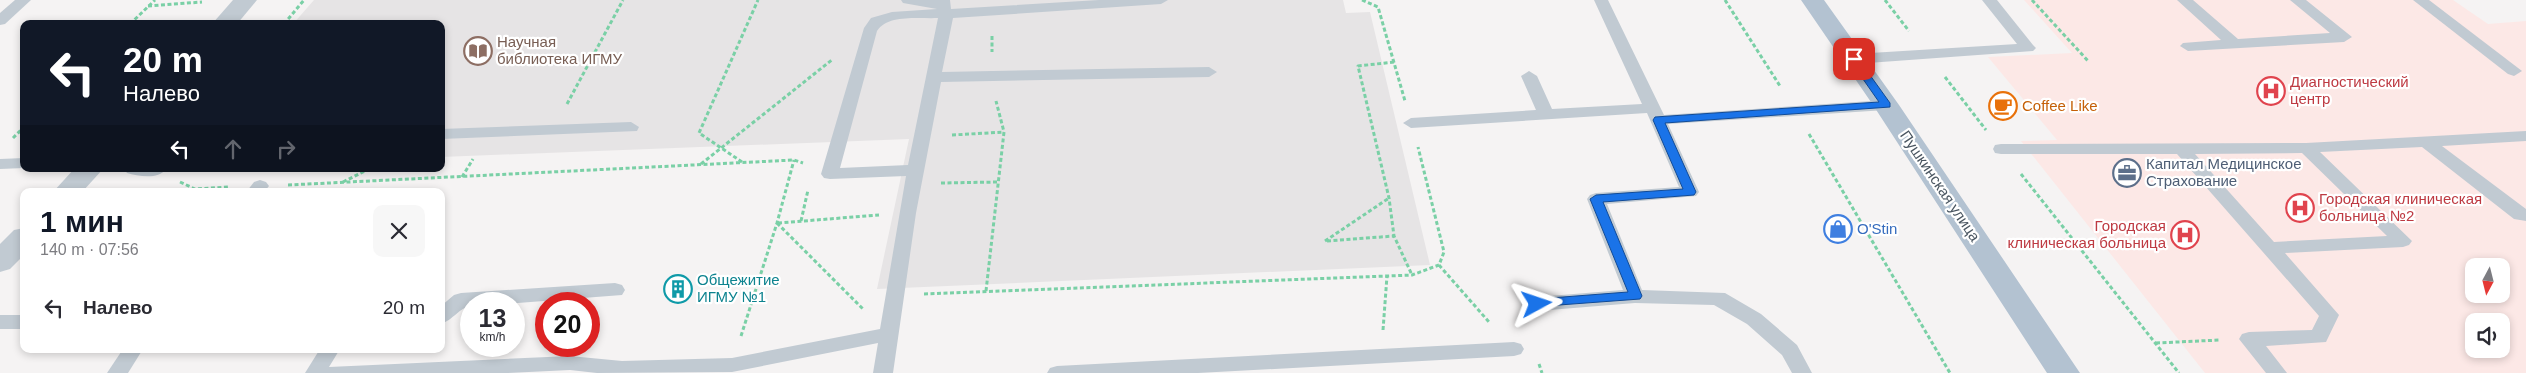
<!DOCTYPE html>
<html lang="ru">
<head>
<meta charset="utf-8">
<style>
  :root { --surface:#fff; --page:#f7f7f7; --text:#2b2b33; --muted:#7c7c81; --accent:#111827 }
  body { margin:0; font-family:Arial,sans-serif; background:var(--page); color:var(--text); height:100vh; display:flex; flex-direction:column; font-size:19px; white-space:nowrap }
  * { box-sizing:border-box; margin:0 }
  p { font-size:16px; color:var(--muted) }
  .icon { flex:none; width:28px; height:28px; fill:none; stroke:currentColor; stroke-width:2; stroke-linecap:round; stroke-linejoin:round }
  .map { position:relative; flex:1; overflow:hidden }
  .side { position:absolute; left:20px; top:188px; width:425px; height:165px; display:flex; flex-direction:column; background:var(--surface); border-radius:10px; box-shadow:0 2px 8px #0003 }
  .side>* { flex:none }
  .banner { position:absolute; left:20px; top:20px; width:425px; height:152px; border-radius:10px; box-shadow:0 2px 8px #0003; background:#111827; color:#fff; overflow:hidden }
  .needle { width:32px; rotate:187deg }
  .buttons { position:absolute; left:2465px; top:258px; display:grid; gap:10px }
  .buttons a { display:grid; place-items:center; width:45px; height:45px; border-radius:10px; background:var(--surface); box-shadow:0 2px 8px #0003; font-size:25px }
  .speed { position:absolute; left:460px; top:292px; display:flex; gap:10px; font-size:25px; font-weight:700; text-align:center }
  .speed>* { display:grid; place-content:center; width:65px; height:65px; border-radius:50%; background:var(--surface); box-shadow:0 2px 8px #0003; line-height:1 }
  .speed small { font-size:12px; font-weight:400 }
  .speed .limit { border:8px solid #d22; background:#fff; color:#111 }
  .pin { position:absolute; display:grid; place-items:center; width:42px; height:42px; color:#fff; margin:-21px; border-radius:10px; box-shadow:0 2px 8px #0006 }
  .me { position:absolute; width:55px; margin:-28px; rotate:85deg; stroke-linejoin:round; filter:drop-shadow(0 0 4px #0008) }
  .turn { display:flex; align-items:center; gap:18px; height:105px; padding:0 20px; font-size:22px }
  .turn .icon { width:65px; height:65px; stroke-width:2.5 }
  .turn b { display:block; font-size:35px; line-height:42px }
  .lanes { display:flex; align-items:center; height:48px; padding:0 20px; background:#0003; justify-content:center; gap:25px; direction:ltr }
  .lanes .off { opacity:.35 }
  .round { display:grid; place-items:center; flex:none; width:52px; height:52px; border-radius:10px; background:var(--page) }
  .headline { display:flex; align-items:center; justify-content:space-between; height:85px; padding:0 20px }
  h1 { font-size:30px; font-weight:700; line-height:38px; color:var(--accent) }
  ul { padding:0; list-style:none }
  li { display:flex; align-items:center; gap:15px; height:70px; padding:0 20px }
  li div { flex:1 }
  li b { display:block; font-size:19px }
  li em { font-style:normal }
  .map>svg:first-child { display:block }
  .education { fill:#e6e4e5 }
  .medical { fill:#fce8e6; fill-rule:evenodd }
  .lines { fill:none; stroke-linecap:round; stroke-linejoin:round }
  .path { stroke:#7ad0a6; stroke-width:3; stroke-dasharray:4 2.5; stroke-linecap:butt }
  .service { fill:#c1cad2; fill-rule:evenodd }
  .tertiary { fill:#c1cad2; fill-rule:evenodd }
  .primary { fill:#b3c2d1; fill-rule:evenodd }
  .route { fill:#1a73e8; stroke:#114b97 }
  .labels { text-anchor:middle; stroke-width:4.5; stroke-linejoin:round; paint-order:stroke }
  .education-label { font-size:15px; fill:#785e54; stroke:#fff; text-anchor:start }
  .health-label { font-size:15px; fill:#be3a42; stroke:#fff; text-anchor:start }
  .food-label { font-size:15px; fill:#c56008; stroke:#fff; text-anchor:start }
  .service-label { font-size:15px; fill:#4e5e75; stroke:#fff; text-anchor:start }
  .street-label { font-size:15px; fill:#4a5661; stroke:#fff }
  .shop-label { font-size:15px; fill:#366cbe; stroke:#fff; text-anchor:start }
  .culture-label { font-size:15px; fill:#0d838f; stroke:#fff; text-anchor:start }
</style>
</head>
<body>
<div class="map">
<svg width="2526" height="373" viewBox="0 0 2526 373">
  <rect width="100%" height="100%" fill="#f5f3f3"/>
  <polygon class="education" points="314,0 1343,0 1346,13 1370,12 1430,265 877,289 909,139 441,157 441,24 293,24"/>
  <path class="medical" d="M 2024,0 L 2453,0 L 2488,24 L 2526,21 L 2526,373 L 2205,373 L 2021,141 L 2057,140 L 1988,57 L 2072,53 ZM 2474,266 L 2501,266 L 2501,294 L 2474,294 ZM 2474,321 L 2501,321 L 2501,349 L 2474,349 Z"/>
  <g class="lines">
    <g class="path">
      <polyline points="1362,0 1378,7 1405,101"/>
      <polyline points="1725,0 1780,86"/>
      <polyline points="1885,0 1909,31"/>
      <polyline points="2032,0 2089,62"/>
      <polyline points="148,6 202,2"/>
      <polyline points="130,24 155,0"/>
      <polyline points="284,24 304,0"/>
      <polyline points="992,36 992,52"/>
      <polyline points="1394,62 1358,66 1389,198 1394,236 1412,275"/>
      <polyline points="1945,77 1986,130"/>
      <polyline points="567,104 623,0"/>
      <polyline points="1809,134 1950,373"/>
      <polyline points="952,135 1004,132"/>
      <polyline points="13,138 24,127"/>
      <polyline points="742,162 699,133 758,0"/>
      <polyline points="701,164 833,59"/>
      <polyline points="2021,174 2179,373"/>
      <polyline points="462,177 473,159"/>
      <polyline points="180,182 195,189 230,187"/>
      <polyline points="343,182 369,169"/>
      <polyline points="941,183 998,182"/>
      <polyline points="288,185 794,160 803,163"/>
      <polyline points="801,221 808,190"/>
      <polyline points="777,223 863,309"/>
      <polyline points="778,223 879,215"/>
      <polyline points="1325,241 1389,198"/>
      <polyline points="1327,241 1394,236"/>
      <polyline points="1439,265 1489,322"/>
      <polyline points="986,291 1004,132 996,101"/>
      <polyline points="924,294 1412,275 1439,265 1444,252 1418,147"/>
      <polyline points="1383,330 1387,276"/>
      <polyline points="741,336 777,223 794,160"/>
      <polyline points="2156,343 2220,340"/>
      <polyline points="1539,364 1542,373"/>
    </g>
    <g class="service">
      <polygon points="15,0 31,0 5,24 0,25 0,13"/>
      <path d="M 901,0 L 950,0 L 951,9 L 1099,0 L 1168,0 L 1161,4 L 953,18 L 942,72 L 1209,67 L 1217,72 L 1209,77 L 941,82 L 916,213 L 893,373 L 873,373 L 878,343 L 732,372 L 597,373 L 570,370 L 508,373 L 305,373 L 320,349 L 340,349 L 329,367 L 570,356 L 622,361 L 732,358 L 880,329 L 906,176 L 830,179 L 824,178 L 821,174 L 864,28 L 871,18 L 892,12 L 937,9 L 903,3 ZM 938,18 L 908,165 L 840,168 L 877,31 C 888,14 919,19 938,18 Z"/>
      <polygon points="1594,0 1608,0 1664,115 1886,100 1894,105 1886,110 1668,124 1699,192 1696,196 1607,204 1642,290 1725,293 1761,314 1797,345 1812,373 1792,373 1782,355 1747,324 1714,305 1635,303 1537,311 1530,309 1527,304 1530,299 1537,297 1623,290 1587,199 1590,195 1596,193 1679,187 1647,113 1411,128 1403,123 1411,118 1536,110 1521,76 1529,71 1537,76 1552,109 1642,104"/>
      <polygon points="1982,0 1997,0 2033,45 2036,48 2033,51 1854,64 1846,59 1854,54 2017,44"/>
      <polygon points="2177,0 2193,0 2238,39 2330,33 2290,0 2306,0 2352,37 2344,42 2188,51 2180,46 2183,43 2221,40"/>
      <polygon points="2413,0 2429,0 2522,71 2514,76 2508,74"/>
      <polygon points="631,122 639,127 637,131 441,139 441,129"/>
      <path d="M 2526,131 L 2526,141 L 2442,146 L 2526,209 L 2526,221 L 2514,219 L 2422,147 L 2320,152 L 2412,241 L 2409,245 L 2403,247 L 2285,253 L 2339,315 L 2326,342 L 2266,346 L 2287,373 L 2266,373 L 2239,339 L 2242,334 L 2249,332 L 2312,330 L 2319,316 L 2177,154 L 2001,154 L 1995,153 L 1993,149 L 1995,145 L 2001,144 L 2306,143 ZM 2302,153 L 2387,236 L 2274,242 L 2195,154 Z"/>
      <polygon points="24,158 24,168 0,169 0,159"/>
      <path d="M 124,169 L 166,169 C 158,180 138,176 127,173 Z"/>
      <polygon points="260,180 266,182 269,186 265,191 247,191 254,182"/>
      <path d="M 615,283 L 622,285 L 625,290 L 622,295 L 505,304 L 471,304 L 471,306 C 460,307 453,320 441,324 L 441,306 L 454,295 L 461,293 Z"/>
      <rect x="0" y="315" width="24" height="14"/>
      <polygon points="1514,342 1521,344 1524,349 1521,354 1514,356 1198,373 1047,373 1050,368 1057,366"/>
      <polygon points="123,349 143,349 128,373 107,373"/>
    </g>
    <g class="tertiary">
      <polygon points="233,0 257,0 237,24 212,24"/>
      <polygon points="74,169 103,169 83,191 54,191"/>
      <polygon points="24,228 24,255 10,269 0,272 0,244 14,230"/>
    </g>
    <polygon class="primary" points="1801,0 1824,0 1899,105 2080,373 2047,373 1873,105"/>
  </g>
  <polygon class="route" points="1854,56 1857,57 1890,103 1890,107 1665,123 1696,192 1694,195 1603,202 1642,296 1640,299 1532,307 1530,304 1537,299 1628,292 1590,199 1596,195 1683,189 1653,120 1655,117 1879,102 1849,59"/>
  <defs>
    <symbol id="library-ring" viewBox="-11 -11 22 22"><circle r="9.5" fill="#fff" stroke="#8d6e63" stroke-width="1.5"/><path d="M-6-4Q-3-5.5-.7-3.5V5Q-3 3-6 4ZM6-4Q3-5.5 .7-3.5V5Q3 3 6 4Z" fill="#8d6e63"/></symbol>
    <symbol id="hospital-ring" viewBox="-11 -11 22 22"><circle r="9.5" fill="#fff" stroke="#e0444e" stroke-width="1.5"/><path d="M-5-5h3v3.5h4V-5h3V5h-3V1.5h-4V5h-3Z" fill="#e0444e"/></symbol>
    <symbol id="cafe-ring" viewBox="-11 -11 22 22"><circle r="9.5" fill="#fff" stroke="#e8710a" stroke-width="1.5"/><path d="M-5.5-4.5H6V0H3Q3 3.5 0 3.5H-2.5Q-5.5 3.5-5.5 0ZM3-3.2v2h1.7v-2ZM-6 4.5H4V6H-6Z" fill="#e8710a"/></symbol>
    <symbol id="office-ring" viewBox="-11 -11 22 22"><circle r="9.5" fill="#fff" stroke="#5c6f8a" stroke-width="1.5"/><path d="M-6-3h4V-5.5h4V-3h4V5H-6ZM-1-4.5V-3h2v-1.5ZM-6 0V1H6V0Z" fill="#5c6f8a"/></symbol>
    <symbol id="shop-ring" viewBox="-11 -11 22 22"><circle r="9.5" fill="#fff" stroke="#3f7fe0" stroke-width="1.5"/><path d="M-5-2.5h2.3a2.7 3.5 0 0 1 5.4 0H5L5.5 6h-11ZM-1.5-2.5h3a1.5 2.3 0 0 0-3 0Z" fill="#3f7fe0"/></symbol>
    <symbol id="building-ring" viewBox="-11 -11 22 22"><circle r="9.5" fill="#fff" stroke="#0f9aa8" stroke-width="1.5"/><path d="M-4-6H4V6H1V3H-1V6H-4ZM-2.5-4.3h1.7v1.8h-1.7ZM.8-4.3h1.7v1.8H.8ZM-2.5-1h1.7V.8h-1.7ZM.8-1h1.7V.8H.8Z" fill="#0f9aa8"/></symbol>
  </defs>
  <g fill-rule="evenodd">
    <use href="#library-ring" x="462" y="35" width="32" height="32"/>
    <use href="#hospital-ring" x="2255" y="75" width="32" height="32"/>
    <use href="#cafe-ring" x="1987" y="90" width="32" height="32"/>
    <use href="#office-ring" x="2111" y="157" width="32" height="32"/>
    <use href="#hospital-ring" x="2284" y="192" width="32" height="32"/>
    <use href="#shop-ring" x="1822" y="213" width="32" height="32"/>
    <use href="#hospital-ring" x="2169" y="219" width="32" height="32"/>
    <use href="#building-ring" x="662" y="273" width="32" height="32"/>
  </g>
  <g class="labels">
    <g class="education-label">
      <text x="497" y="47">Научная<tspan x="497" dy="17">библиотека ИГМУ</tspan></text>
    </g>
    <g class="health-label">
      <text x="2290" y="87">Диагностический<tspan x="2290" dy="17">центр</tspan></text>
      <text x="2319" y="204">Городская клиническая<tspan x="2319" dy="17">больница №2</tspan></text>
      <text x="2166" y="231" text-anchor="end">Городская<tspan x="2166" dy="17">клиническая больница</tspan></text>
    </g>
    <g class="food-label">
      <text x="2022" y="111">Coffee Like</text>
    </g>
    <g class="service-label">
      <text x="2146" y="169">Капитал Медицинское<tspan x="2146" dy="17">Страхование</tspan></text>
    </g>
    <g class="street-label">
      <text transform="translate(1940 186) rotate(56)" y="5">Пушкинская улица</text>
    </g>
    <g class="shop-label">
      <text x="1857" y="234">O'Stin</text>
    </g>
    <g class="culture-label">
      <text x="697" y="285">Общежитие<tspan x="697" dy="17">ИГМУ №1</tspan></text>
    </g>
  </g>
</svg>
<div class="buttons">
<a><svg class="needle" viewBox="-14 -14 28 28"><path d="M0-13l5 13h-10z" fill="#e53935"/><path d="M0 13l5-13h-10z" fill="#7c7c81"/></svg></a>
<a><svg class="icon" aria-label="sound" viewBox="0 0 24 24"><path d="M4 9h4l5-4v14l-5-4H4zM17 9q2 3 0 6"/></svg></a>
</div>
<div class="speed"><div>13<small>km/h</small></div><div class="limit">20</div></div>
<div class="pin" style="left:1854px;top:59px;background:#d93025"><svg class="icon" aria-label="arrive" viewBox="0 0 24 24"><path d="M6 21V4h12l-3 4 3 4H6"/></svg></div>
<svg class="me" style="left:1537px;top:304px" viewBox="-20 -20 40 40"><path d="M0-17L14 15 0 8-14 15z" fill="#1a73e8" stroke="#fff" stroke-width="4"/></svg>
<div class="banner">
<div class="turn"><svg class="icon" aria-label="left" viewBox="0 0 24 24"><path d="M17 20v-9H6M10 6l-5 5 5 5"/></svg><div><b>20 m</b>Налево</div></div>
<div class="lanes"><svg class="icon" aria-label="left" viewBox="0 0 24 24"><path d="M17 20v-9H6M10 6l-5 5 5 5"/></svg><svg class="icon off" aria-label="ahead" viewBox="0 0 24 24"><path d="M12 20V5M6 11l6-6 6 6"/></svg><svg class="icon off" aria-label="right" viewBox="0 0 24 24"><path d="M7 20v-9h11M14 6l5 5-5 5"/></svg></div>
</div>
<section class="side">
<div class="headline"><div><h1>1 мин</h1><p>140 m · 07:56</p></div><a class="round"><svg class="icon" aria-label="close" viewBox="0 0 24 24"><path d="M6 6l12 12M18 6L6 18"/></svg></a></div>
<ul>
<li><svg class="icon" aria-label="left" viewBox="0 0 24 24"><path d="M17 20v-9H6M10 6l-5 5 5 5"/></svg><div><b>Налево</b></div><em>20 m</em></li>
</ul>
</section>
</div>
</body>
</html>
